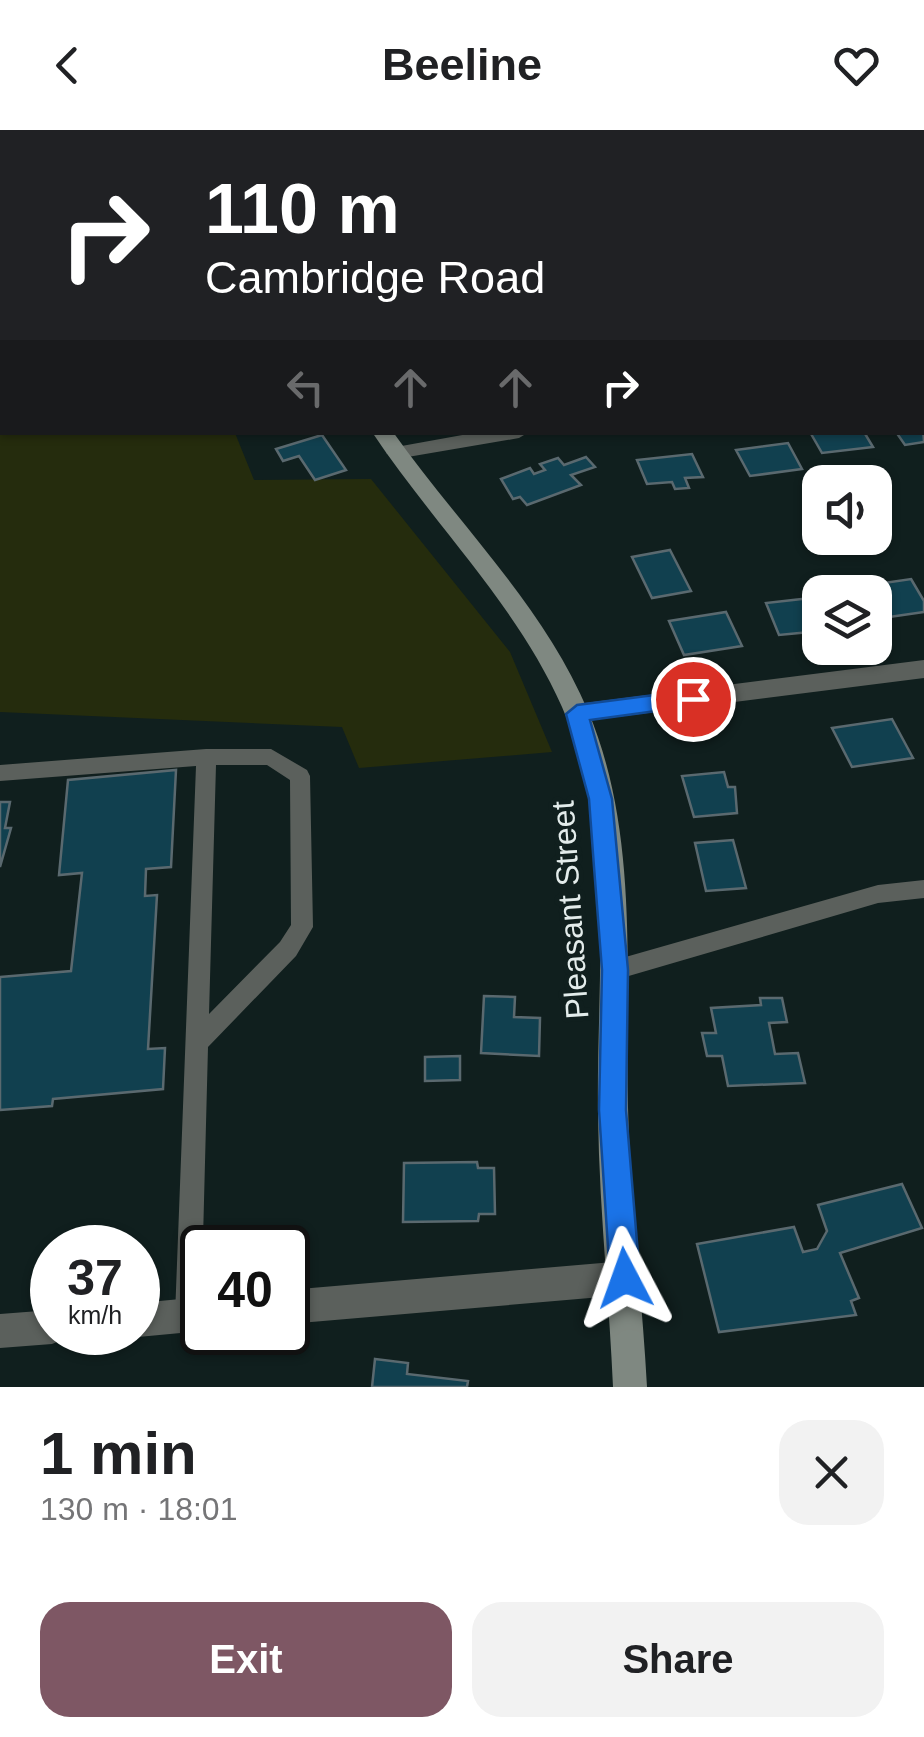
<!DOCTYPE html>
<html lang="en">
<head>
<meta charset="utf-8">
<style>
  :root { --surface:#fff; --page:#f2f2f2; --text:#202124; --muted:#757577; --accent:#7e5764 }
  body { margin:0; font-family:Helvetica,sans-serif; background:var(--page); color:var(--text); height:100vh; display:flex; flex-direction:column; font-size:38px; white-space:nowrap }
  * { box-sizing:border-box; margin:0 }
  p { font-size:32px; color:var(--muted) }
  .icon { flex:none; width:55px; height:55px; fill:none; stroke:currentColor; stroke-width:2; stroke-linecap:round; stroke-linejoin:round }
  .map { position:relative; height:1257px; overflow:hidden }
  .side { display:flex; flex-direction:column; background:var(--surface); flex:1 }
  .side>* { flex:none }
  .guide { position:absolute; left:0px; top:0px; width:925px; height:305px; box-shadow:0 2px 8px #0004; background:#202124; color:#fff; overflow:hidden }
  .tools { position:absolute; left:802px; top:335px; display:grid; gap:20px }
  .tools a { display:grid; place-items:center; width:90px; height:90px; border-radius:20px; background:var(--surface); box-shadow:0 2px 8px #0004; font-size:50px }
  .speed { position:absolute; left:30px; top:1095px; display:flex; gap:20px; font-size:50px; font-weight:700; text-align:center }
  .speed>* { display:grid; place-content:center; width:130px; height:130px; border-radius:50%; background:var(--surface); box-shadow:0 2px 8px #0004; line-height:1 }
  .speed small { font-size:25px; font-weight:400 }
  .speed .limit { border:5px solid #111; border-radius:15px; background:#fff; color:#111 }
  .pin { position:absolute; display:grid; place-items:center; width:85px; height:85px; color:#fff; margin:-42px; border:5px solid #fff; border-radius:50%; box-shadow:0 2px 10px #0007 }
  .me { position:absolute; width:110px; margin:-55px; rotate:356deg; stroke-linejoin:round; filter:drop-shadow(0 0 8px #0008) }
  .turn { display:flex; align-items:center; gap:35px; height:210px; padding:0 40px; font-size:45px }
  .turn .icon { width:130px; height:130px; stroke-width:2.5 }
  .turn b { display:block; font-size:70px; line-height:85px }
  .lanes { display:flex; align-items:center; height:95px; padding:0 40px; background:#0003; justify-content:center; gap:50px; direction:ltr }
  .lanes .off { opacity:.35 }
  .round { display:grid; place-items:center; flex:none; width:105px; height:105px; border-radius:30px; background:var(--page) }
  .overview { display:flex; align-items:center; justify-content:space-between; height:170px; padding:0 40px }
  h1 { font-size:60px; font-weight:700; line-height:75px }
  .button { display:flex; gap:20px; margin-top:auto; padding:20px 40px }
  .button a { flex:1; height:115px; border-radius:30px; background:var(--accent); color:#fff; font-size:40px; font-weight:700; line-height:115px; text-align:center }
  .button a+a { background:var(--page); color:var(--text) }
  header { display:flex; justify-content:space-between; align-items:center; height:130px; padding:0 40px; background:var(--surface); font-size:45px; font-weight:700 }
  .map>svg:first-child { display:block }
  .green { fill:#252c0d }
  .building { fill:#11404f; stroke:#5a696f; stroke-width:2.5 }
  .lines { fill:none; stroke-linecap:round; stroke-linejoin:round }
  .lane { fill:#5b605c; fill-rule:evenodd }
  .street { fill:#5b605c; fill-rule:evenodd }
  .secondary { fill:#7f8881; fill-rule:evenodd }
  .route { fill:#1a73e8; stroke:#114b97; stroke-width:2.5 }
  .labels { text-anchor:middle; stroke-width:10; stroke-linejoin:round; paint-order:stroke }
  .street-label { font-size:32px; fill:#e3eceb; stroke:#101f1e }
</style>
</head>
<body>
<header><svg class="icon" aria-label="back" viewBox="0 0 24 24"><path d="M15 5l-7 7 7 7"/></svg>Beeline<svg class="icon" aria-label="heart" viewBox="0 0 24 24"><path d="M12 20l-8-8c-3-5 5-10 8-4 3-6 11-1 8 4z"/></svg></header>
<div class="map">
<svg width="924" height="1257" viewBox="0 0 924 1257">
  <rect width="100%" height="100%" fill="#101f1e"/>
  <polygon class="green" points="0,263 2,302 235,303 254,350 371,349 510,522 552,622 359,638 342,597 0,582"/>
  <g class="building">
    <polygon points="922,285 924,312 905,315 896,302 922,302"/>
    <polygon points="810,302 864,302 873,317 822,323"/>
    <polygon points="322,305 346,340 315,350 299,326 283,331 276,319"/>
    <polygon points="788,313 802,339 750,346 736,320"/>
    <polygon points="692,324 703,347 685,348 689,358 675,359 672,352 647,354 637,330"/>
    <polygon points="586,327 595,337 571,345 581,355 527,375 520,367 513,369 501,349 530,338 534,344 545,340 540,334 558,328 564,335"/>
    <polygon points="670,420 691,461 652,468 632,427"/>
    <polygon points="911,449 924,471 924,482 875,489 875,462 861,462 857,457"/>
    <polygon points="820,467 820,501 779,505 766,473"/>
    <polygon points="726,482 742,516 684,525 669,491"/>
    <polygon points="892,589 913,628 852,637 832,598"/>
    <polygon points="176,640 171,737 146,739 145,766 157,765 148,919 165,918 163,959 53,969 52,976 0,980 0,847 71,841 82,743 59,745 68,650"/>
    <polygon points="724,642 728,657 735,657 737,683 694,687 682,646"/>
    <polygon points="0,672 10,672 5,698 11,698 0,737"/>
    <polygon points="733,710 746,758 706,761 695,713"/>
    <polygon points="484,866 515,867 514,887 540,888 539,926 481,923"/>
    <polygon points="760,868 782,868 787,892 769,893 775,924 798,923 805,953 728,956 722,926 707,926 702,903 716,903 711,878 761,875"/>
    <polygon points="460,926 460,950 425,951 425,927"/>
    <polygon points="477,1032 478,1038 494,1038 495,1084 479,1084 478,1091 403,1092 404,1033"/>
    <polygon points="902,1054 922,1098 840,1123 859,1168 851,1171 856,1185 719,1202 697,1114 794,1097 803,1122 817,1119 827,1101 818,1075"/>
    <polygon points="375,1229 408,1233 407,1244 468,1251 467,1257 372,1257"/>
  </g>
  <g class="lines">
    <g class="lane">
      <rect x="557" y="0" width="12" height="2"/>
      <rect x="664" y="0" width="12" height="2"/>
      <rect x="922" y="68" width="2" height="8"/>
      <path d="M 206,619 L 271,619 L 307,640 L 310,646 L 313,797 L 296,826 L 208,917 L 201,1186 L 198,1196 L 188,1199 L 178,1196 L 175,1186 L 196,636 L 0,651 L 0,635 ZM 216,635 L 267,635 L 290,650 L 291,795 L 280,812 L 209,884 Z"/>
      <polygon points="924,750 924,768 878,773 615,850 607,847 604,840 607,833 615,830 878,755"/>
    </g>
    <g class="street">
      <polygon points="924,245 924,257 922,258 922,246"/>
      <polygon points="479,302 529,302 519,308 396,329 386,323 396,317"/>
      <polygon points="924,530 924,548 577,592 565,583 577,574"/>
      <polygon points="625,1131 637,1136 642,1148 637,1160 625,1165 288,1194 288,1160"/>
      <polygon points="202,1167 202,1201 138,1207 127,1202 138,1202 138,1173"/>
      <polygon points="52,1180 52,1202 67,1202 64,1209 52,1214 0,1218 0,1184"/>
    </g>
    <g class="secondary">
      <polygon points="233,0 342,0 340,2"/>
      <path d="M 372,302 L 393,302 C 458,394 544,476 588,581 C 640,704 625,847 628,977 C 630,1071 642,1164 647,1257 L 613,1257 C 609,1166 599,1075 598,984 C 596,851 617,702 562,577 C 517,475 434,395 372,302 Z"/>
    </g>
  </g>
  <polygon class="route" points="693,560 704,569 700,575 590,590 612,669 628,840 626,980 640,1148 636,1159 625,1163 615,1159 610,1148 599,980 602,840 594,737 589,669 566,584 577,575"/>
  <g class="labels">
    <g class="street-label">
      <text transform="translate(570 780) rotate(-94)" y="11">Pleasant Street</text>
    </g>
  </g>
</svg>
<div class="tools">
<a><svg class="icon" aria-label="sound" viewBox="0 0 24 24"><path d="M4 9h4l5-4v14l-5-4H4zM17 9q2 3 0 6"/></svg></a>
<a><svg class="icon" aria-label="layers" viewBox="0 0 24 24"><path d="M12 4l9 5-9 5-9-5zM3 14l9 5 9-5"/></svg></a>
</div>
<div class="speed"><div>37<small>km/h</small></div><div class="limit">40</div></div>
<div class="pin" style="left:693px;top:569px;background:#d93025"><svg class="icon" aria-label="arrive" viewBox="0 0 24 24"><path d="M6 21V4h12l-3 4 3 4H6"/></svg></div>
<svg class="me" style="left:625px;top:1148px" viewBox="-20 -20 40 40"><path d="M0-17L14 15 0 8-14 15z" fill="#1a73e8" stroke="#fff" stroke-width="4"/></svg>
<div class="guide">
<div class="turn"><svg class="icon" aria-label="right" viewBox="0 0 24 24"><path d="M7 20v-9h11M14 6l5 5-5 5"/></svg><div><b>110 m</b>Cambridge Road</div></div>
<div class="lanes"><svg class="icon off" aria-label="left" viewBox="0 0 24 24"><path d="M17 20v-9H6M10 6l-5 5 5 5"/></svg><svg class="icon off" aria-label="ahead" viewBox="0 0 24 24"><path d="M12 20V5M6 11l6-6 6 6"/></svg><svg class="icon off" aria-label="ahead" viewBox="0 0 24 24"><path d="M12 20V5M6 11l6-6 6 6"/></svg><svg class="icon" aria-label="right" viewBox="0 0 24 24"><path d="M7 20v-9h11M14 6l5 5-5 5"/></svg></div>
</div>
</div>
<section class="side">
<div class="overview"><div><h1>1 min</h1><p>130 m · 18:01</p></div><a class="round"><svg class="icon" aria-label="close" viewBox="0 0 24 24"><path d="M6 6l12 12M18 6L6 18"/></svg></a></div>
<div class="button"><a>Exit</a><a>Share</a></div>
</section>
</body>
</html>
